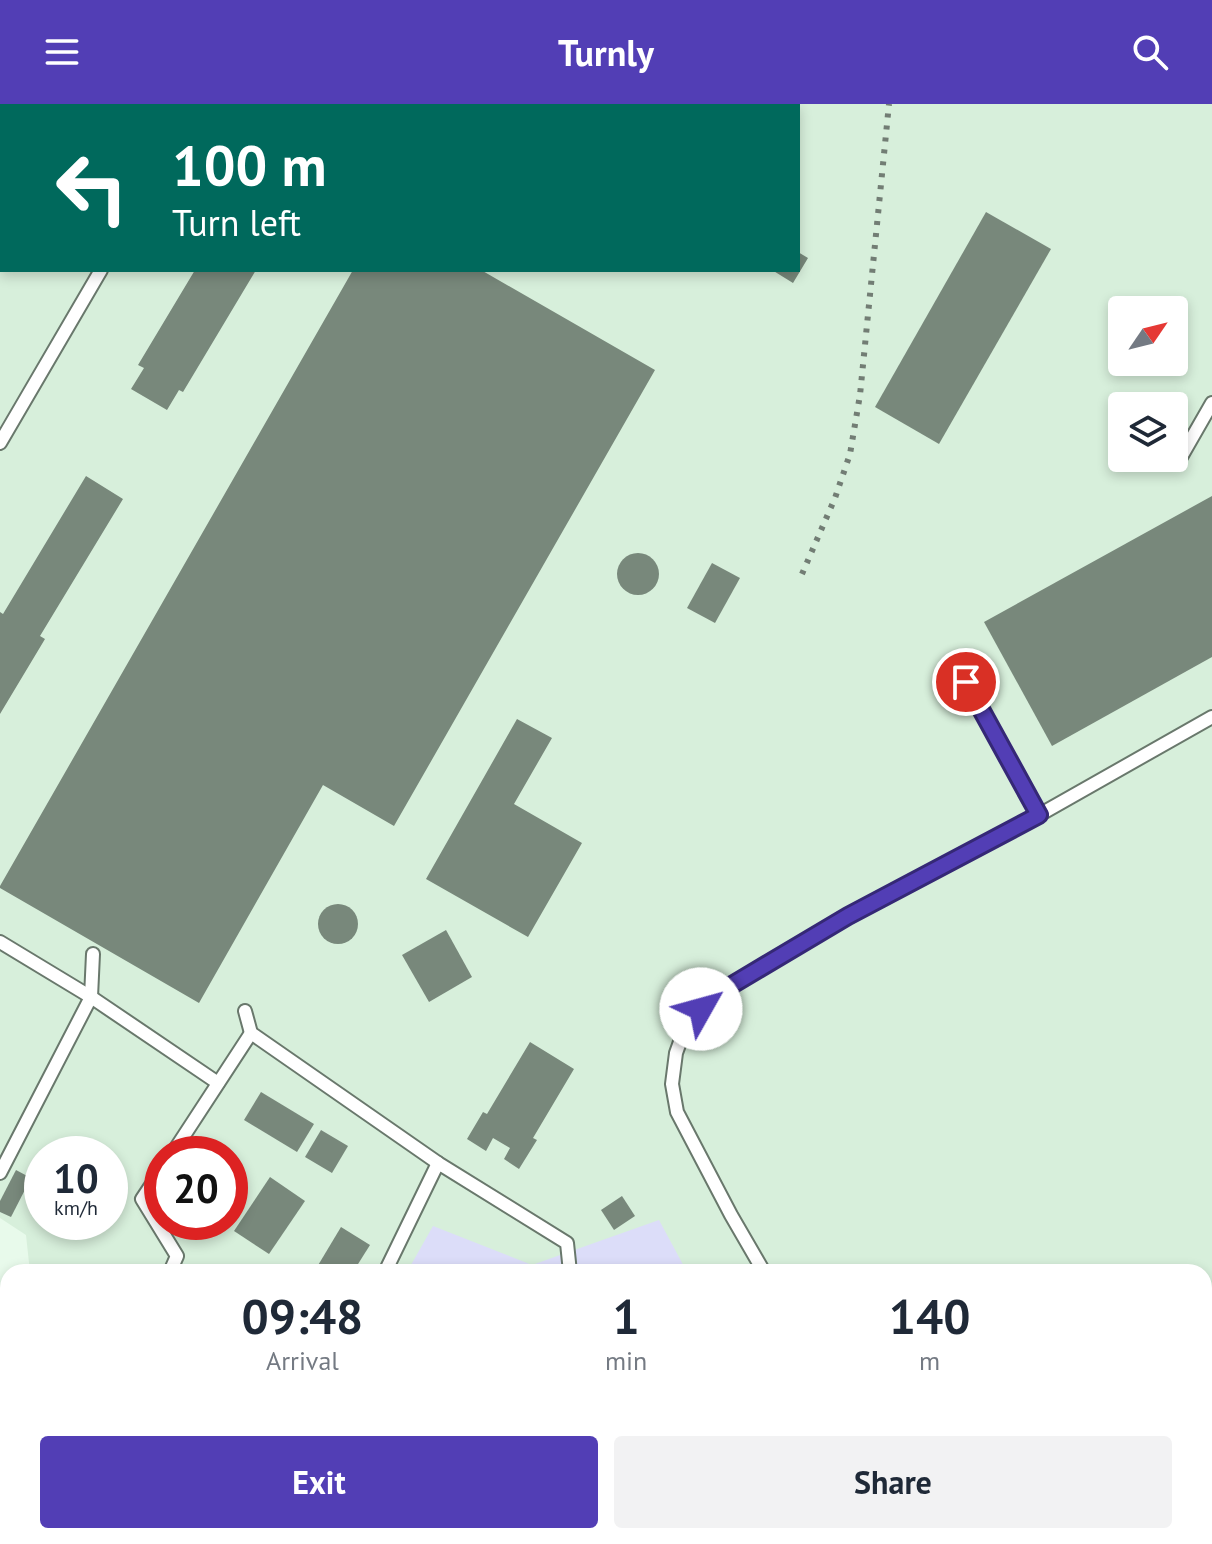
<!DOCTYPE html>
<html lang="en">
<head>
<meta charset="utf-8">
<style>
  :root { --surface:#fff; --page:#f2f2f3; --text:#1f2937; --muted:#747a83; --accent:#523eb5 }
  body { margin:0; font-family:"PT Sans",sans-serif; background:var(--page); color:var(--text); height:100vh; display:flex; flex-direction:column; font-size:30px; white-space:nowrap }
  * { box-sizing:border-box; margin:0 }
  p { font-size:26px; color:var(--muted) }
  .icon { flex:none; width:44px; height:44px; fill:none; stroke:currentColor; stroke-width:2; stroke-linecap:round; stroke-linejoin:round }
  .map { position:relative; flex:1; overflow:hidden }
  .details { position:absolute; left:0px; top:1160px; width:1212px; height:280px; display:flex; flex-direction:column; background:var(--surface); border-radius:24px 24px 0 0; box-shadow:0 4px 12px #0003 }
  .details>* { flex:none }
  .hud { position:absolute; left:0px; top:0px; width:800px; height:168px; box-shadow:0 4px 12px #0003; background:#00695c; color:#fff; overflow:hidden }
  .needle { width:52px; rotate:55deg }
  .controls { position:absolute; left:1108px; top:192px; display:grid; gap:16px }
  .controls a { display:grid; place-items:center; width:80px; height:80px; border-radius:8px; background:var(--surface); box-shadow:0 4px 12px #0003; font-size:40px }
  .speed { position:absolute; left:24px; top:1032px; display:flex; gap:16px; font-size:40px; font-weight:700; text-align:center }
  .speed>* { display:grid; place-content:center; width:104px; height:104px; border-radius:50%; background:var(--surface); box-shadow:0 4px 12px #0003; line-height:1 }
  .speed small { font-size:20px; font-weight:400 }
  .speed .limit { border:12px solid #d22; background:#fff; color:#111 }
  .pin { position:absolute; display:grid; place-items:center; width:68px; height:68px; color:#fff; margin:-34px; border:4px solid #fff; border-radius:50%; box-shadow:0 2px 8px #0007 }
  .me { position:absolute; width:88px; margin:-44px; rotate:52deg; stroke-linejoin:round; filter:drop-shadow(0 0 6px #0008) }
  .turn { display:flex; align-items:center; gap:28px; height:168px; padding:0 40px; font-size:36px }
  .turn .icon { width:104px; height:104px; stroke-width:2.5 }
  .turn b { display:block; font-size:56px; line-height:68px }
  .eta { display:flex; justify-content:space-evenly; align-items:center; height:136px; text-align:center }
  .eta b { font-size:48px; font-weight:800; line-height:56px }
  .button { display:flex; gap:16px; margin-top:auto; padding:16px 40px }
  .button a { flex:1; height:92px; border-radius:8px; background:var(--accent); color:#fff; font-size:32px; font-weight:800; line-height:92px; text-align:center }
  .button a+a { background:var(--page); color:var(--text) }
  header { display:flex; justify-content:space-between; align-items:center; height:104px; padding:0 40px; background:var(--accent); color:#fff; font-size:36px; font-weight:800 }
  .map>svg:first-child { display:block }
  .built { fill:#d7efdb; fill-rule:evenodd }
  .green { fill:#dcddf9 }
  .building { fill:#78887b }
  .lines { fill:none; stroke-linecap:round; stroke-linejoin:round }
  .lane-casing { stroke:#69786c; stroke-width:16 }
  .lane { stroke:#fff; stroke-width:12 }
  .rail { stroke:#727d74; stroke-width:6; stroke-dasharray:4 8; stroke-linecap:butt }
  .route-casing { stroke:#352876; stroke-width:20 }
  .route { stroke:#523eb5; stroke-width:14 }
</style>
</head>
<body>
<header><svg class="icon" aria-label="menu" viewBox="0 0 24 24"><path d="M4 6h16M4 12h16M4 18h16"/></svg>Turnly<svg class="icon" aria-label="search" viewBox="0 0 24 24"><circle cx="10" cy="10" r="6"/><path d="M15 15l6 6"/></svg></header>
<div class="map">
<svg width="1212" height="1440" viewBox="0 0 1212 1440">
  <rect width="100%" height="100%" fill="#e8faeb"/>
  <path class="built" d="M 0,0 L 1212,0 L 1212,1440 L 72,1440 L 68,1432 L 1204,1432 L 1204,1168 L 30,1168 L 26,1131 L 0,1114 ZM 2,2 L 798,2 L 798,166 L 2,166 ZM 1122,206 L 1174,206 L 1174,258 L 1122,258 ZM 1122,302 L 1174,302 L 1174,354 L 1122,354 ZM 42,1050 L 110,1050 L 110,1118 L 42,1118 ZM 162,1050 L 230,1050 L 230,1118 L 162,1118 Z"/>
  <g class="green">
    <polygon points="659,1116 687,1168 407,1168 433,1122 532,1161"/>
    <polygon points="258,1432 834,1432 838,1440 253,1440"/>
  </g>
  <g class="building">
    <polygon points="986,108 1051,145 939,340 875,303"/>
    <polygon points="798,148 808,154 793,179 772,166 798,166"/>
    <polygon points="195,166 256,166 183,288 179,286 167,306 131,285 144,264 138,261"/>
    <polygon points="353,166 481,166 655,266 394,722 323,681 199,899 0,784 0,782"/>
    <polygon points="86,372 123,395 40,532 45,535 0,610 0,508 3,510"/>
    <polygon points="1212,392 1212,553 1052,642 984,518"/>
    <circle cx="638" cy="470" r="21"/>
    <polygon points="712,459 740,474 715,519 687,504"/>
    <polygon points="517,615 552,634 514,700 582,739 528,833 426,775"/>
    <circle cx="338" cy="820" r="20"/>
    <polygon points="446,826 472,873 429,898 402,851"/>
    <polygon points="530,938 574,965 533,1034 537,1036 519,1065 504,1055 510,1044 493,1034 486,1047 467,1035 483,1008 487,1010"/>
    <polygon points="261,988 314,1020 297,1048 244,1016"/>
    <polygon points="321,1026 348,1042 332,1069 305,1053"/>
    <polygon points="16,1066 31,1074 11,1113 0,1108 0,1097"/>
    <polygon points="270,1073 305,1097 269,1150 234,1127"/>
    <polygon points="622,1092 635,1112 614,1126 601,1106"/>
    <polygon points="341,1123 370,1141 353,1168 314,1168"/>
  </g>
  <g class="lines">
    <defs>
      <g id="lane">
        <polyline points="322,0 330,2"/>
        <polyline points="196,2 197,0"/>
        <polyline points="354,2 360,0"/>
        <polyline points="0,339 101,166"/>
        <polyline points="1181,353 1212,299"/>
        <polyline points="966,578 1039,711 1212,613"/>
        <polyline points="0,838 91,893 218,979"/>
        <polyline points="245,907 251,929 438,1059"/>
        <polyline points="172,1050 251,929"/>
        <polyline points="162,1065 142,1095 177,1152 170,1168"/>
        <polyline points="0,1069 91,893 93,850"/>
        <polyline points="385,1168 438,1059 567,1139 570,1168"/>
        <polyline points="764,1168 731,1111 677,1008 672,980 676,949 685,924 701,905 732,881 848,812 1039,711"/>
        <polyline points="1204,1394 1212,1389"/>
        <polyline points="101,1432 102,1440"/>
        <polyline points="917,1432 921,1440"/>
        <polyline points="256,1440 259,1432"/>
        <polyline points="1123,1440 1137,1432"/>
      </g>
    </defs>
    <use href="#lane" class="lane-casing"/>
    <use href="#lane" class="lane"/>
    <polyline class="rail" points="802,470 835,394 850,350 860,291 889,0"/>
  </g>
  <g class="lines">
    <defs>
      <polyline id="route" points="701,905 732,881 848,812 1039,711 966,578"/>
    </defs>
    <use href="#route" class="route-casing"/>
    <use href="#route" class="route"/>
  </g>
</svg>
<div class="controls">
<a><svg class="needle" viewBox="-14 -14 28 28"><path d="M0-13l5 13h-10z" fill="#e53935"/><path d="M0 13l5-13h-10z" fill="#747a83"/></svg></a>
<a><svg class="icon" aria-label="layers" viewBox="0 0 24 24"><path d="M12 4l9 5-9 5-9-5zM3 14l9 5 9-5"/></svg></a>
</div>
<div class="speed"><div>10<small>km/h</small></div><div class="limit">20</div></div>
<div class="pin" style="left:966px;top:578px;background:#d93025"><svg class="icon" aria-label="arrive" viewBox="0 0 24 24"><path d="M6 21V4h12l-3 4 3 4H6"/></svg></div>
<svg class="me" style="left:701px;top:905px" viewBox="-20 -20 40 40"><circle r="19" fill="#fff"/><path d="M0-13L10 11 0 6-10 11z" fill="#523eb5"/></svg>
<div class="hud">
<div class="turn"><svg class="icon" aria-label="left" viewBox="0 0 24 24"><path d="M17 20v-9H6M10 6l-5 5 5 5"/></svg><div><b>100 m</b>Turn left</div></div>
</div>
<section class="details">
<div class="eta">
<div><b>09:48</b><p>Arrival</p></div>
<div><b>1</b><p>min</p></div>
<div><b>140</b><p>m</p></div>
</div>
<div class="button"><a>Exit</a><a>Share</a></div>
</section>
</div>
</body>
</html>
